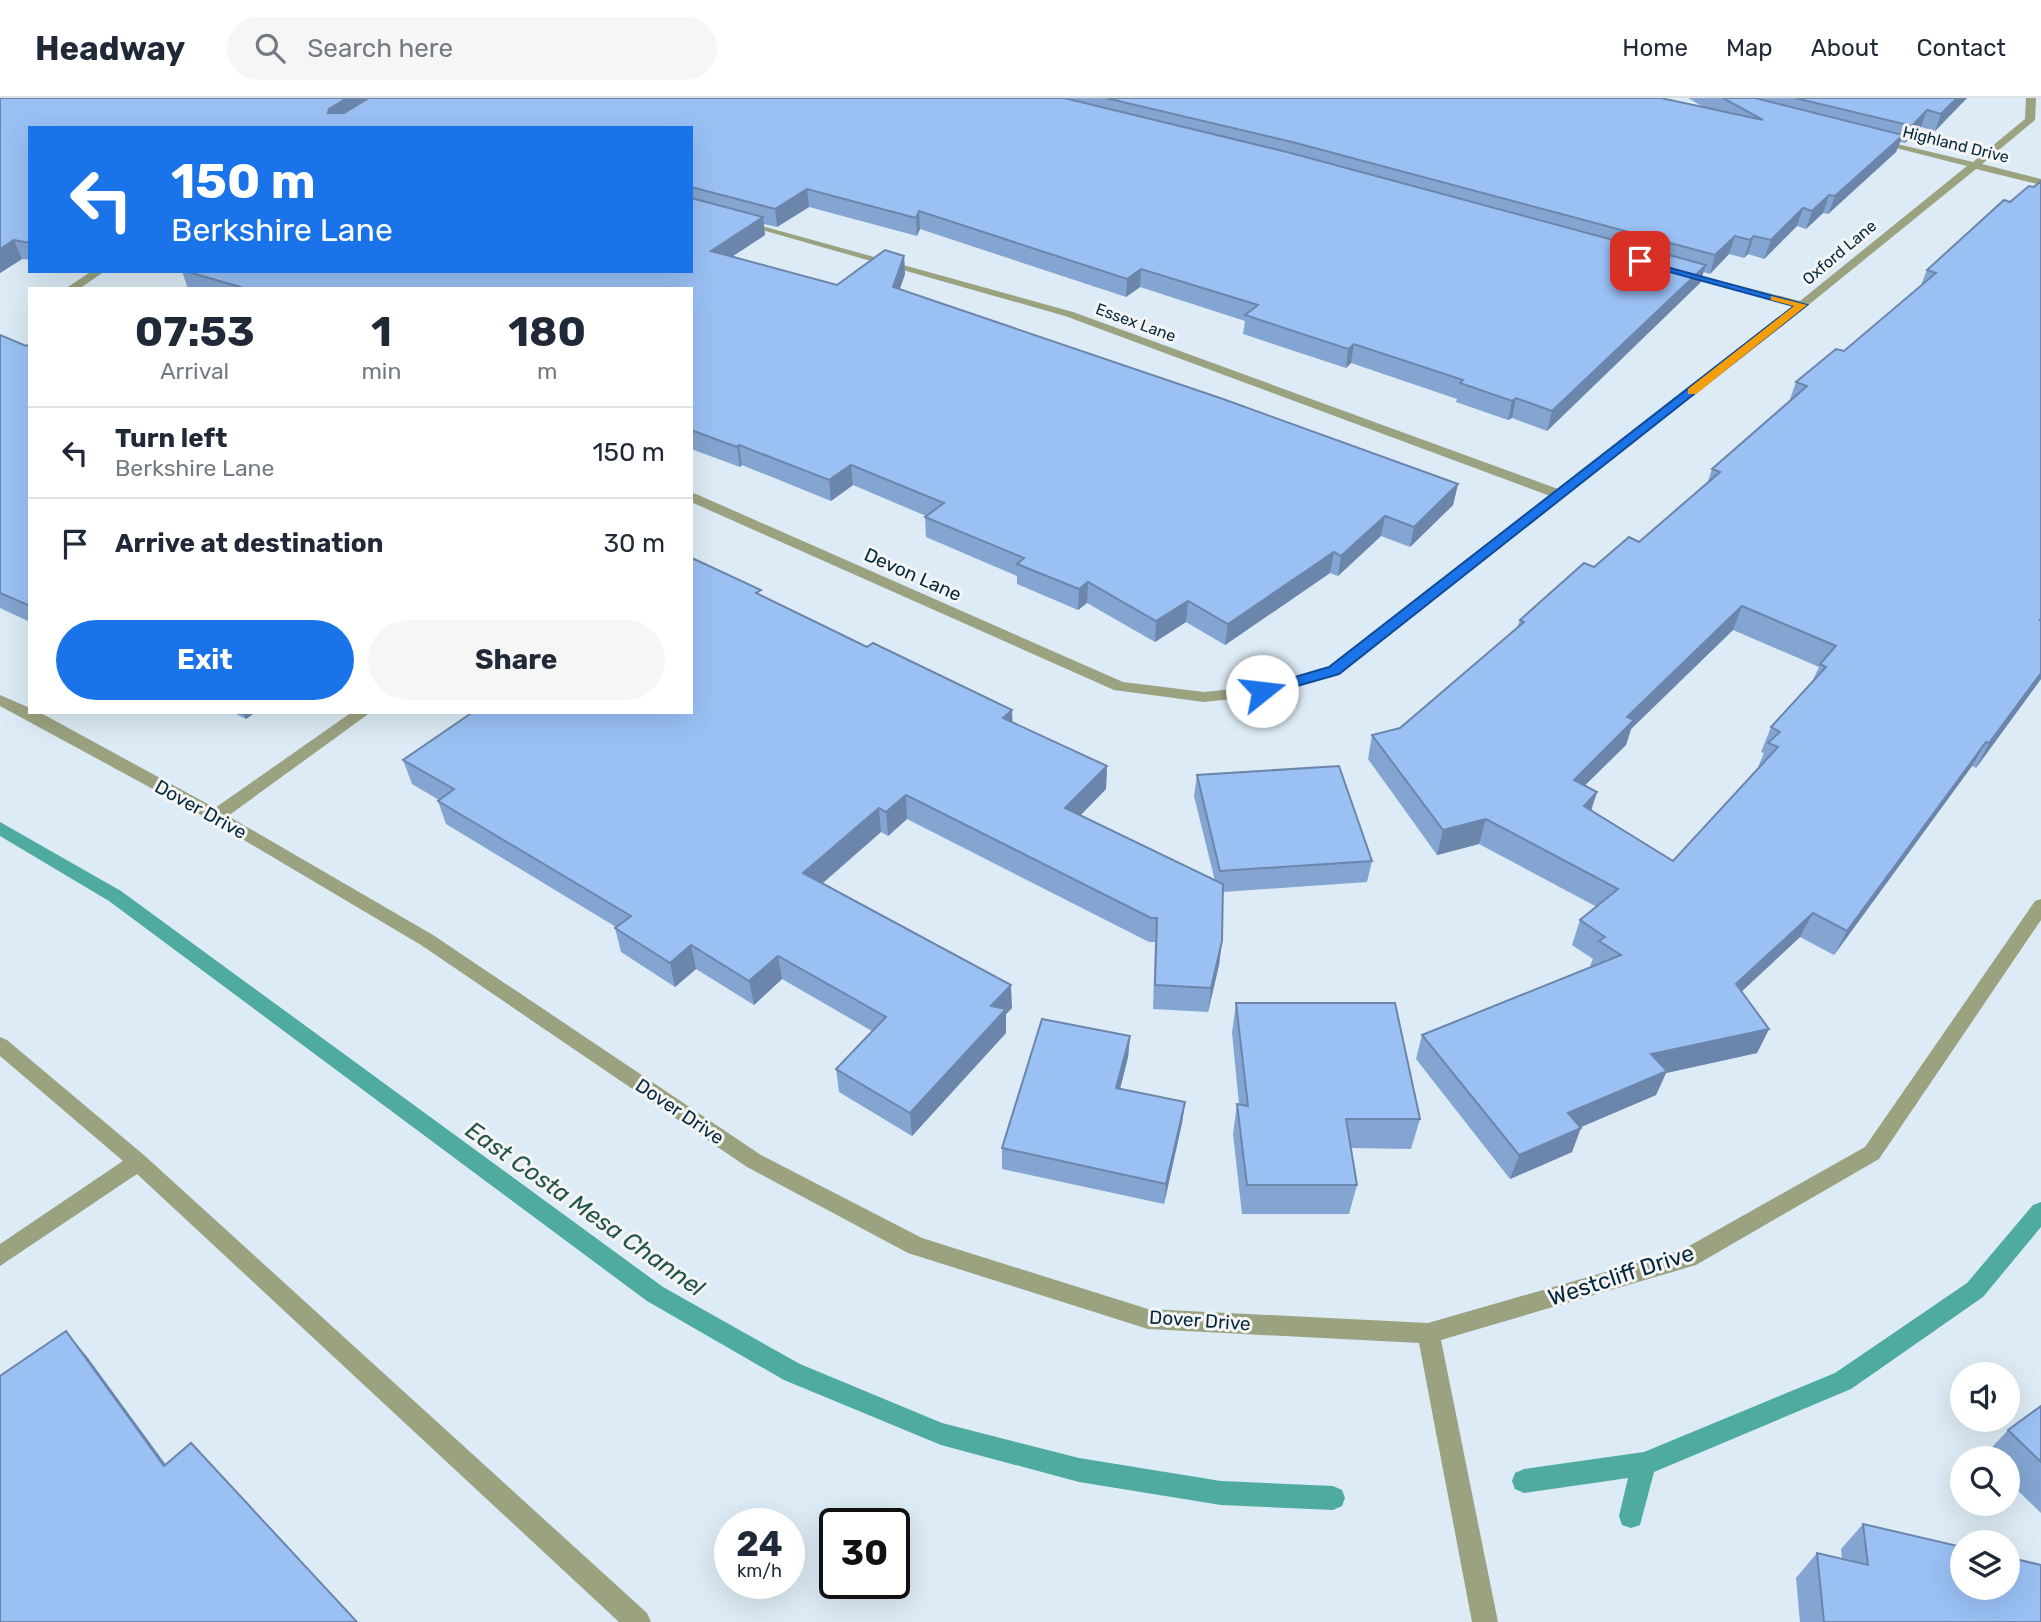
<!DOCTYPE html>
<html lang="en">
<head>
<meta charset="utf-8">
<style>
  :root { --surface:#fff; --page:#f6f6f7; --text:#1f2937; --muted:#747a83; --line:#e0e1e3; --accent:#1a73e8 }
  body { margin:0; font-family:Rubik,sans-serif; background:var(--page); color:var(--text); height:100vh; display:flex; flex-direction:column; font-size:26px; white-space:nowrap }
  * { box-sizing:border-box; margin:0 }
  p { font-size:23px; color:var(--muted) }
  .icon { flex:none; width:38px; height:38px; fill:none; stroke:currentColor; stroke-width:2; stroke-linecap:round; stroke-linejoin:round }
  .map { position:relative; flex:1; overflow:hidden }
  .drawer { position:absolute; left:28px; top:189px; width:665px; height:427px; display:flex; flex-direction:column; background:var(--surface); border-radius:0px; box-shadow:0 7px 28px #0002 }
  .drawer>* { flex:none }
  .hud { position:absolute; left:28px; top:28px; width:665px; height:147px; border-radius:0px; box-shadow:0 7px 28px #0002; background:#1a73e8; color:#fff; overflow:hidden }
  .tools { position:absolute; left:1950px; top:1264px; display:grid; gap:14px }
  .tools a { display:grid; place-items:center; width:70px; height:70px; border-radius:50%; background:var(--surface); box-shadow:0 7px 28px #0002; font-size:35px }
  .speed { position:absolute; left:714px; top:1410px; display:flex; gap:14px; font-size:35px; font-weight:700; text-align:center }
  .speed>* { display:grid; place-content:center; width:91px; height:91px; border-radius:50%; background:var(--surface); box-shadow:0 7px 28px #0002; line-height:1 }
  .speed small { font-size:18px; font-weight:400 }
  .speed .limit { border:4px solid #111; border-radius:10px; background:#fff; color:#111 }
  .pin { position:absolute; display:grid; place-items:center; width:60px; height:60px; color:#fff; margin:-30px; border-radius:14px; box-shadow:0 4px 10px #0006 }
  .me { position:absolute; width:77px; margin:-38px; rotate:74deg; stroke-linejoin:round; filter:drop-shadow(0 0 5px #0008) }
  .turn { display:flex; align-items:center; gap:24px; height:147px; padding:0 28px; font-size:32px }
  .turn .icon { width:91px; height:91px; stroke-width:2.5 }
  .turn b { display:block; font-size:49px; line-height:60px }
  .eta { display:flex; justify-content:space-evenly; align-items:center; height:119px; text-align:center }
  .eta b { font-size:42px; font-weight:700; line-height:49px }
  .cta { display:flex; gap:14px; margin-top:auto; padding:14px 28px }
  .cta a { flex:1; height:80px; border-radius:42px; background:var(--accent); color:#fff; font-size:28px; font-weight:700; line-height:80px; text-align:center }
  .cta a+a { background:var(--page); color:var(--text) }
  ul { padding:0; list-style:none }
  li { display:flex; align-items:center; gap:21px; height:91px; padding:0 28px; border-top:2px solid var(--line) }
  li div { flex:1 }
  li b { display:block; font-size:26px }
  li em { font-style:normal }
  header { display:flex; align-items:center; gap:42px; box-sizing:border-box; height:98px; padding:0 35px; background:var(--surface); border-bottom:2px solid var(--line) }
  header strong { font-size:33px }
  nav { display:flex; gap:38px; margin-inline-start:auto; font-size:24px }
  .search { width:490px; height:63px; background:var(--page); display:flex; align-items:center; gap:18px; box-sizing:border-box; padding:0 24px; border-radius:38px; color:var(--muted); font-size:26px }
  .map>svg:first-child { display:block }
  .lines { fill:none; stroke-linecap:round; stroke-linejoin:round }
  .stream { fill:#4eab9e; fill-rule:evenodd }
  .minor { fill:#9ba280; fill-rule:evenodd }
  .wall { fill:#84a5d2; fill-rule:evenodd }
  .shaded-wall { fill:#6c86ab }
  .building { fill:#9ac0f4; stroke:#6c86ab; stroke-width:2; fill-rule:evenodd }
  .route { fill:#1a73e8; stroke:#114b97; stroke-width:2 }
  .slow { fill:#f59e0b }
  .labels { text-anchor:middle; stroke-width:6; stroke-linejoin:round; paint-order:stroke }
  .far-street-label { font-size:16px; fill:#05293c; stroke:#f5f5f5 }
  .street-label { font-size:19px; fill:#05293c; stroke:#f5f5f5 }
  .near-street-label { font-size:23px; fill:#05293c; stroke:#f5f5f5 }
  .near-water-label { font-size:24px; font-style:italic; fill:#23554a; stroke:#f5f5f5 }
</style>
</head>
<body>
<header>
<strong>Headway</strong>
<div class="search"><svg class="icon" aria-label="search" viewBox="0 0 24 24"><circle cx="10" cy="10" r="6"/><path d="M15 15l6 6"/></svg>Search here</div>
<nav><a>Home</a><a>Map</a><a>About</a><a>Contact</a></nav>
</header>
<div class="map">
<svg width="2041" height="1524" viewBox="0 0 2041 1524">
  <rect width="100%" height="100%" fill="#dcebf5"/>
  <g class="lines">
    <g class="stream">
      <polygon points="0,724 121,793 663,1189 800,1266 942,1325 1079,1360 1221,1383 1333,1388 1342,1392 1345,1400 1342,1408 1333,1412 1221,1407 1079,1384 941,1347 784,1282 647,1203 109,803 0,738"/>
      <polygon points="2041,1104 2041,1129 1983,1199 1851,1291 1654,1374 1640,1427 1631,1430 1622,1427 1619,1418 1628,1380 1524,1395 1515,1391 1512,1383 1515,1375 1524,1371 1644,1354 1835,1275 1967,1185 2033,1107"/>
    </g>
    <g class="minor">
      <polygon points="2026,0 2036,0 2035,22 1982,66 2041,81 2041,87 1976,71 1806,209 1339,576 1262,598 1204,604 1114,592 691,404 691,395 696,396 1123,584 1204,594 1262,588 1329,570 1550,398 1065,218 737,125 737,121 1073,214 1558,391 1793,208 1676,176 1676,172 1800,203 1967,68 1872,44 1872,40 1973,64 2025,21"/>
      <polygon points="92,173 105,173 79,191 65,191"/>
      <polygon points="0,597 30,610 30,614 39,614 215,710 352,614 371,614 228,718 433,837 761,1057 922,1140 1148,1211 1428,1225 1682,1152 1865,1049 2035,803 2041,801 2041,822 1879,1061 1696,1167 1441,1242 1498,1524 1472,1524 1419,1245 1148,1231 908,1155 747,1069 421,847 210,722 0,608"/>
      <polygon points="0,939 7,942 145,1058 647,1515 651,1524 619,1524 137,1076 0,1168 0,1146 123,1063 0,958"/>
    </g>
  </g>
  <g class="wall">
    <polygon points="0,0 1661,0 1705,10 1688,0 1967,0 1935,33 1921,29 1905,45 1900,44 1896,54 1828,116 1823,115 1806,131 1797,128 1764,161 1748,156 1744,160 1729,156 1710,176 1703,174 1700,185 1547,333 1512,320 1508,322 1456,304 1457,301 1351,265 1346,270 1243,236 1245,223 1140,189 1126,199 920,131 917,138 809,109 777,129 764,126 765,137 733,158 837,187 904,158 905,176 899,191 1458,386 1453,407 1410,449 1381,438 1338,478 1330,475 1225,547 1186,524 1155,544 1087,505 1078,512 1017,486 1017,478 926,439 925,419 926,418 853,387 831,403 742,367 740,369 691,351 691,191 188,191 182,173 691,173 691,30 30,30 30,162 22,161 0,175"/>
    <path d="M 2041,83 L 2041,581 L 1976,670 L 1972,668 L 1834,857 L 1800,839 L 1741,894 L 1769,931 L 1757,955 L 1666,975 L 1656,997 L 1580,1029 L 1572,1054 L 1510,1081 L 1416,961 L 1422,937 L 1592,869 L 1590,868 L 1593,861 L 1572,847 L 1580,822 L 1597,809 L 1479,746 L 1437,757 L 1368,661 L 1372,637 L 1400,630 L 1517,530 L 1520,522 L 1594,469 L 1639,444 L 1707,386 L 1712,371 L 1789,304 L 1796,284 L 1844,253 L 1921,187 L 1927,172 L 2010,104 L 2034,89 ZM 1733,532 L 1819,569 L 1812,584 L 1771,629 L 1761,654 L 1764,655 L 1758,669 L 1759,670 L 1673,763 L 1591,713 L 1597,694 L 1584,688 L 1626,647 L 1631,631 Z"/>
    <polygon points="0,237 26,248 30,246 30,524 0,510"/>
    <polygon points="762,498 1012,624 1107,668 1106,691 1080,718 1215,783 1194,698 1197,677 1372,763 1367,784 1223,794 1222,843 1219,867 1208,914 1153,911 1155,844 1149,844 907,721 888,738 881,734 822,785 1012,910 1006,916 1006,935 912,1038 839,994 836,971 872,933 782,881 754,907 696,871 675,889 621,854 615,830 616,829 446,726 438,703 439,702 412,686 403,662"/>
    <polygon points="232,614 256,614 246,621"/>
    <polygon points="1236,905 1420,1021 1411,1051 1351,1050 1357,1087 1349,1116 1242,1116 1233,1036 1237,1006 1239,1006 1232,935"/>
    <polygon points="1130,938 1128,959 1120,991 1185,1004 1182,1025 1164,1106 1002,1071 1002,1050"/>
    <polygon points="2041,1308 2041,1415 2007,1382 2007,1360 1984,1360 1983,1359 2008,1332"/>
    <polygon points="1863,1426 2041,1524 1800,1524 1796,1480 1817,1455 1842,1461 1841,1451"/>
  </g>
  <g class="shaded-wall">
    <polygon points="347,0 380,0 334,28 328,15 329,11"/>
    <polygon points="1957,0 1967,0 1935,33 1941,16"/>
    <polygon points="1927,12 1921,29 1905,45 1912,28"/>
    <polygon points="1903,37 1896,54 1828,116 1835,98"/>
    <polygon points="807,91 809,109 777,129 775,111"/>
    <polygon points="1829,97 1823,115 1806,131 1812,113"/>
    <polygon points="1803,110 1797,128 1764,161 1771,142"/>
    <polygon points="919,113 920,131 917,138 916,120"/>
    <polygon points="763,119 765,137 713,171 711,153"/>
    <polygon points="1735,138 1729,156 1710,176 1715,157"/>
    <polygon points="1754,138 1748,156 1744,160 1750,142"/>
    <polygon points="14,142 22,161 0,175 0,151"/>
    <polygon points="904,158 905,176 894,208 893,189"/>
    <polygon points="1706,167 1700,185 1547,333 1552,313"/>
    <polygon points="1141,171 1140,189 1126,199 1127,181"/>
    <polygon points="1354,246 1351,265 1346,270 1348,251"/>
    <polygon points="1516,300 1512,320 1508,322 1512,303"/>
    <polygon points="739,347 742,367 740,369 737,349"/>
    <polygon points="851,367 853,387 831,403 829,382"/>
    <polygon points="1458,386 1453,407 1410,449 1414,429"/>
    <polygon points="1385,418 1381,438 1338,478 1341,458"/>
    <polygon points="1334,454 1330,475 1225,547 1228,526"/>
    <polygon points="1088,484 1087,505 1078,512 1079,491"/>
    <polygon points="1188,503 1186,524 1155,544 1156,523"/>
    <polygon points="1742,508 1733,532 1631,631 1626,647 1566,706 1574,682 1627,619"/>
    <polygon points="2041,575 2041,581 1976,670 1989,645"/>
    <polygon points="1012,612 1013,636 1003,620"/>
    <polygon points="243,614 256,614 246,621"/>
    <polygon points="1986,644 1972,668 1834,857 1847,833"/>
    <polygon points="1107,668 1106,691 1064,734 1065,710"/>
    <polygon points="1597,694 1589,718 1584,708"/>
    <polygon points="906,697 907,721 888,738 886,714"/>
    <polygon points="879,710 881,734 807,799 803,775"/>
    <polygon points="1486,721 1479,746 1437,757 1443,732"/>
    <polygon points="1813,815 1800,839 1724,910 1736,886"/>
    <polygon points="1222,843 1219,867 1208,914 1211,890"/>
    <polygon points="691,847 696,871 675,889 670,865"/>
    <polygon points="778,858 782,881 754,907 749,883"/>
    <polygon points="1011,887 1012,910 1006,916 1006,935 912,1038 910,1015 991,908"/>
    <polygon points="1769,931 1757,955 1666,975 1656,997 1558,1039 1568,1015 1651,956"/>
    <polygon points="1130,938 1128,959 1115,1011 1116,990"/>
    <polygon points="1185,1004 1182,1025 1164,1106 1166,1086"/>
    <polygon points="1581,1030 1572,1054 1510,1081 1519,1057"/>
    <polygon points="66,1233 88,1260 185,1393 164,1368"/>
  </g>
  <g class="building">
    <polygon points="0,0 347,0 329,11 328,15 344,15 369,0 1064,0 1287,54 1706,167 1552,313 1516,300 1512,303 1460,285 1463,282 1354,246 1348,251 1245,217 1258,207 1141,171 1127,181 919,113 916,120 807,91 775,111 691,89 691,30 30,30 30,145 14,142 0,151"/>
    <polygon points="1106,0 1661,0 1763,22 1723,0 1755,0 1903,37 1835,98 1829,97 1812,113 1803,110 1771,142 1754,138 1750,142 1735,138 1715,157 1296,45"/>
    <polygon points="1795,0 1957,0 1941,16 1927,12 1912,28"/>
    <path d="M 2041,83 L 2041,520 L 2040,522 L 2041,522 L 2041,575 L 1989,645 L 1986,644 L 1847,833 L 1813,815 L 1736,886 L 1769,931 L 1651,956 L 1667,973 L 1568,1015 L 1581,1030 L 1519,1057 L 1422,937 L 1621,857 L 1599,843 L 1605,839 L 1580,822 L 1618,791 L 1486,721 L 1443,732 L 1372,637 L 1400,630 L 1524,524 L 1520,522 L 1584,465 L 1594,469 L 1629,439 L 1639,444 L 1720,374 L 1712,371 L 1807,288 L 1796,284 L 1836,251 L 1844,253 L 1936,175 L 1927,172 L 2004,102 L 2010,104 L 2029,88 L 2034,89 ZM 1742,508 L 1836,548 L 1820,566 L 1826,569 L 1771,629 L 1780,634 L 1768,645 L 1778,649 L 1673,763 L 1584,708 L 1597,694 L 1574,682 L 1634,622 L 1627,619 Z"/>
    <polygon points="691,100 763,119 711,153 837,187 885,152 904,158 893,189 1223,301 1458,386 1414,429 1385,418 1341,458 1334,454 1228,526 1188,503 1156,523 1088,484 1079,491 1017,466 1024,460 925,419 944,405 851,367 829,382 739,347 737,349 691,332 691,191 247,191 185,173 691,173"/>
    <polygon points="0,237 26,248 30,246 30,508 0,495"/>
    <polygon points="694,461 761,492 756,495 867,549 873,545 1012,612 1003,620 1107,668 1065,710 1223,786 1222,843 1211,890 1155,887 1157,820 1151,820 906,697 886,714 879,710 803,775 1011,887 991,908 1006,911 910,1015 836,971 886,919 778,858 749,883 691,847 670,865 615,830 631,818 438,703 454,691 403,662 473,614 691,614 691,463"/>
    <polygon points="1339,668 1372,763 1220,773 1197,677"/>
    <polygon points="1236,905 1395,905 1420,1021 1346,1021 1357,1087 1247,1087 1237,1006 1248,1008"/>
    <polygon points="1042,921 1130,938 1116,990 1185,1004 1166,1086 1002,1050"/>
    <polygon points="66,1233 164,1368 191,1345 357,1524 0,1524 0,1278"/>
    <polygon points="2041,1308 2041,1364 2008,1332"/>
    <polygon points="1863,1426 1962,1449 1962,1489 2007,1489 2007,1459 2041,1467 2041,1524 1824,1524 1817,1455 1868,1467"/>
  </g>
  <polygon class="route" points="1637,161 1807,207 1339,576 1262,598 1257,596 1257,590 1329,569 1794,208 1637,165"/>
  <polygon class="slow" points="1771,198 1807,207 1696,296 1688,296 1688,291 1794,208 1771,202"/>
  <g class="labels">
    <g class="far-street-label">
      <text transform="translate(1956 46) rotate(14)" y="6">Highland Drive</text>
      <text transform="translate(1839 154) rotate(-40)" y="6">Oxford Lane</text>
      <text transform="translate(1136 224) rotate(20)" y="6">Essex Lane</text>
    </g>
    <g class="street-label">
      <text transform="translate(913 476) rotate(24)" y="7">Devon Lane</text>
      <text transform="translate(201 711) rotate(29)" y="7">Dover Drive</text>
      <text transform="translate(680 1013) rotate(34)" y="7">Dover Drive</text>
      <text transform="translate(1200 1222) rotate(4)" y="7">Dover Drive</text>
    </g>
    <g class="near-street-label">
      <text transform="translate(1621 1177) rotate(-18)" y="8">Westcliff Drive</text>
    </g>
    <g class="near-water-label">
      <text transform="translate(585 1111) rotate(35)" y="8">East Costa Mesa Channel</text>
    </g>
  </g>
</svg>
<div class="tools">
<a><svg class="icon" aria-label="sound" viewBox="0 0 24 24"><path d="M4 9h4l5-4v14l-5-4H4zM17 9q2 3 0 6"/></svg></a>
<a><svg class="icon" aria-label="search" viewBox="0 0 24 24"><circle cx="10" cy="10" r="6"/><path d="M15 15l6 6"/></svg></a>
<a><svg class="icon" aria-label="layers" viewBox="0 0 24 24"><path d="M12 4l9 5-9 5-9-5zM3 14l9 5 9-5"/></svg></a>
</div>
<div class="speed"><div>24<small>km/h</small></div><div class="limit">30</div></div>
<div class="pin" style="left:1640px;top:163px;background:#d93025"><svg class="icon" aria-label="arrive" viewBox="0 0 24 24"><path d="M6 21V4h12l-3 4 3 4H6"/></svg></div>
<svg class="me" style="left:1262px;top:593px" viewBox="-20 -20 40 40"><circle r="19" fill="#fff"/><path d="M0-13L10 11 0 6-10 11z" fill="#1a73e8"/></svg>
<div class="hud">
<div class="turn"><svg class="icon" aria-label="left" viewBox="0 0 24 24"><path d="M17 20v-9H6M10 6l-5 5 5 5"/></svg><div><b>150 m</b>Berkshire Lane</div></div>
</div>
<section class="drawer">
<div class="eta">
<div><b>07:53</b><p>Arrival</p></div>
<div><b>1</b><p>min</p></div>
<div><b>180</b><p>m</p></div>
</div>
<ul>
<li><svg class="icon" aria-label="left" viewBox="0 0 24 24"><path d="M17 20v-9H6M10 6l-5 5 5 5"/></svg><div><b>Turn left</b><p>Berkshire Lane</p></div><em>150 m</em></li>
<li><svg class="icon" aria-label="arrive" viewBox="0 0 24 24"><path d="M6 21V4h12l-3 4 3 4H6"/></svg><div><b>Arrive at destination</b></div><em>30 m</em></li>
</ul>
<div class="cta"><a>Exit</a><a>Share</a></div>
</section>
</div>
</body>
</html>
